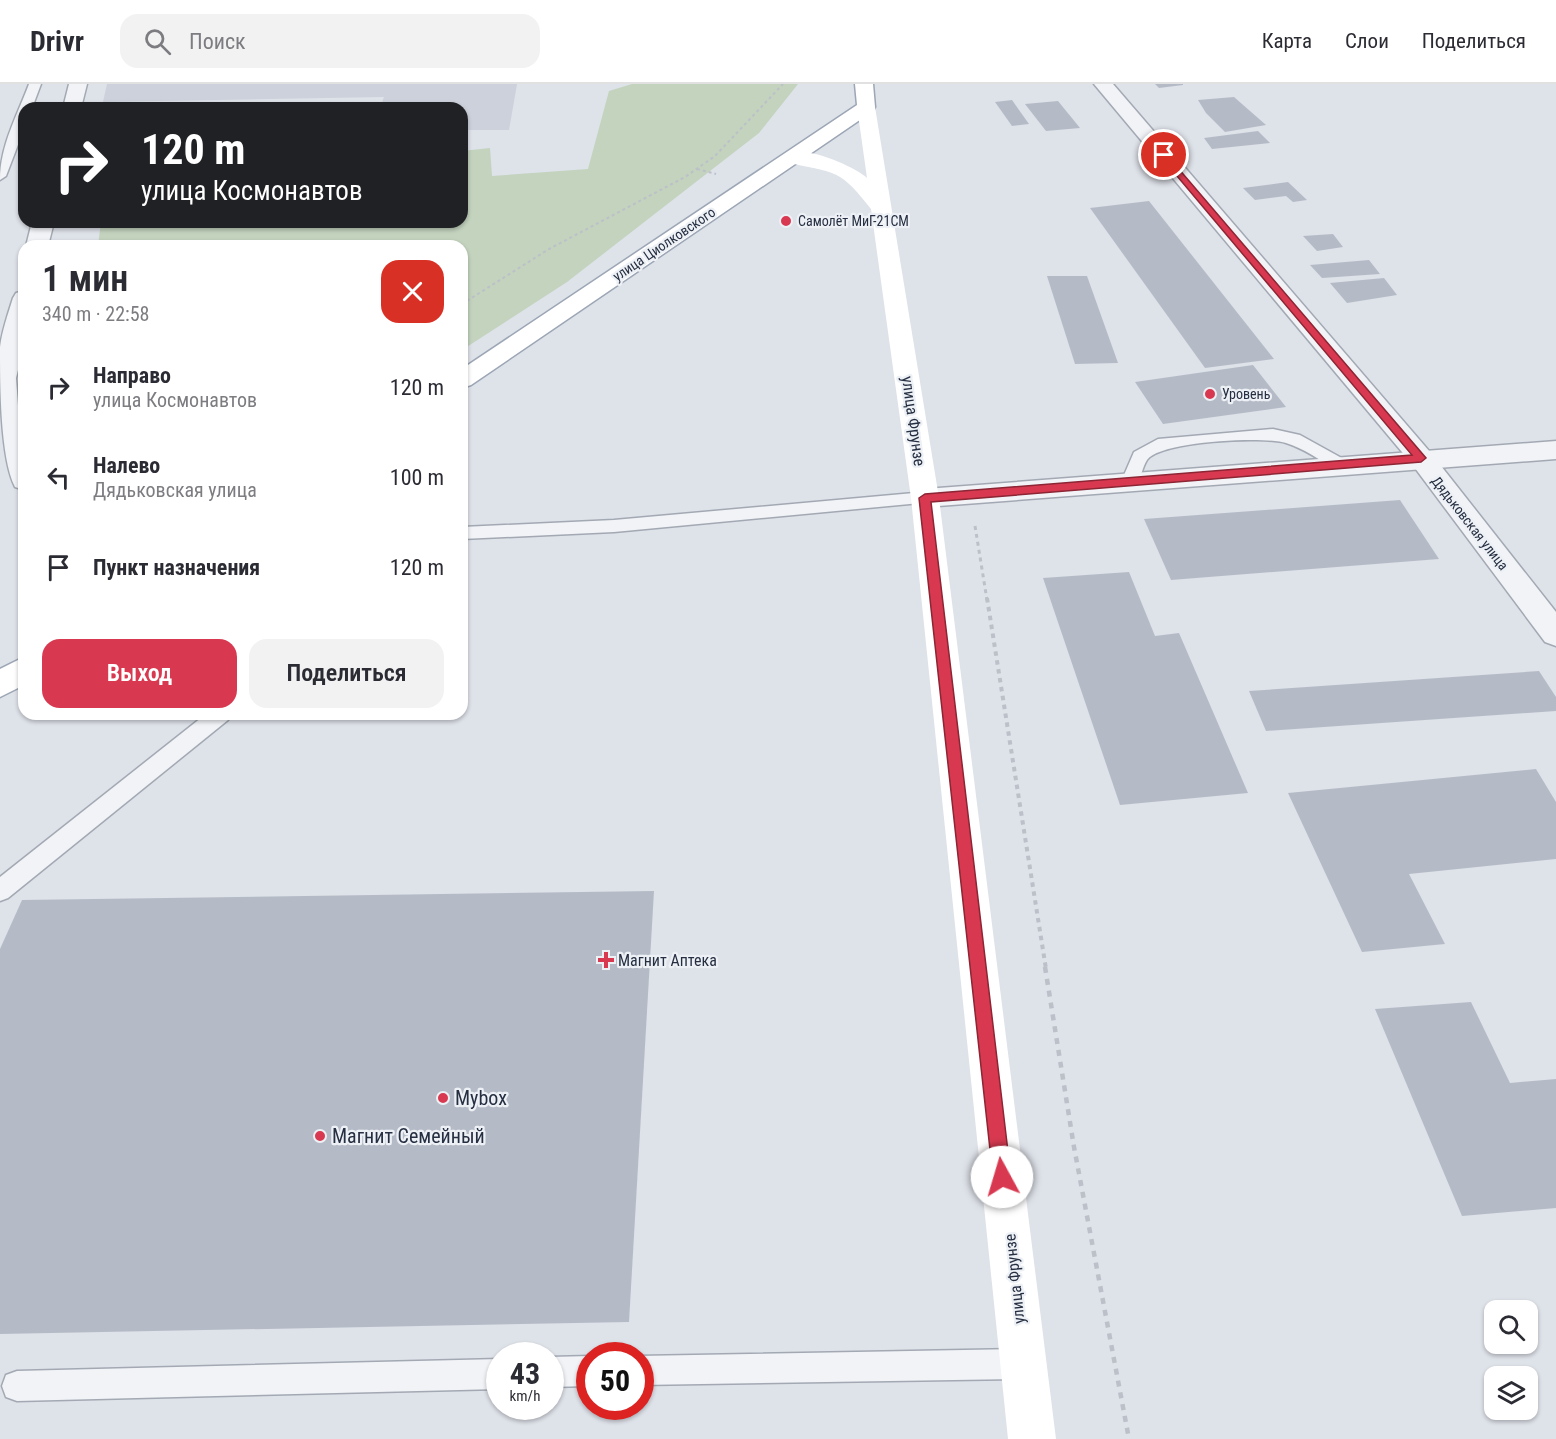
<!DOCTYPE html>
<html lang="ru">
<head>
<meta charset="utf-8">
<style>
  :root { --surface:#fff; --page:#f2f2f3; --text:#2b2b33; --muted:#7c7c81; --line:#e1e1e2; --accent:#d83950 }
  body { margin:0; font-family:"Roboto Condensed",sans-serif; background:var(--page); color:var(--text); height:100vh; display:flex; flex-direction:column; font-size:22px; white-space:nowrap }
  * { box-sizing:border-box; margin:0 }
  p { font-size:20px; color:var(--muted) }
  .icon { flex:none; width:33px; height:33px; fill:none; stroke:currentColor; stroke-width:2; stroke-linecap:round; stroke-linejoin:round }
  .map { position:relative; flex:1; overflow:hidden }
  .details { position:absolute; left:18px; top:156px; width:450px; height:480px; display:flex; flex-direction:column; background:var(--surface); border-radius:18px; box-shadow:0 2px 4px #0004 }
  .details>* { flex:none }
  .top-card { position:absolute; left:18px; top:18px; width:450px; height:126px; border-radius:18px; box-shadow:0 2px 4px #0004; background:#202124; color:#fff; overflow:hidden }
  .fabs { position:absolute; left:1484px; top:1216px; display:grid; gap:12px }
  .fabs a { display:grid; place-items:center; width:54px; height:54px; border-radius:12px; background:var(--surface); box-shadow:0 2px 4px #0004; font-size:30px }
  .speed { position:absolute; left:486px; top:1258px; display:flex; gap:12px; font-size:30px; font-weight:700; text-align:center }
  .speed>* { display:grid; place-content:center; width:78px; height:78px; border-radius:50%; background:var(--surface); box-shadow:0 2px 4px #0004; line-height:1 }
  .speed small { font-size:15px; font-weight:400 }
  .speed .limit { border:9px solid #d22; background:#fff; color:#111 }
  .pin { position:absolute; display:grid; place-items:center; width:51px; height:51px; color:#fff; margin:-26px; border:3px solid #fff; border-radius:50%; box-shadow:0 2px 6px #0007 }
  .me { position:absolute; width:66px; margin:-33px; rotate:354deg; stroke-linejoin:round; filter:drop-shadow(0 0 4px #0008) }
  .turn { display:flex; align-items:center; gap:21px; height:126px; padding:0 24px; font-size:27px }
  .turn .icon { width:78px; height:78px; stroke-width:2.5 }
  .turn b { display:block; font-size:42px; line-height:51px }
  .round { display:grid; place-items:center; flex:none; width:63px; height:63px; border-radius:18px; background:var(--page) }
  .head { display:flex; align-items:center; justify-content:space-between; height:102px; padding:0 24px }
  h1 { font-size:36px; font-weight:600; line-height:45px }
  .action { display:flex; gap:12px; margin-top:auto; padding:12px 24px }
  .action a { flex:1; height:69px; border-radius:18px; background:var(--accent); color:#fff; font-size:24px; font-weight:600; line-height:69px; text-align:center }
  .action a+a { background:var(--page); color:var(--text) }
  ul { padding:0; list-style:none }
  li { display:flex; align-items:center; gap:18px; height:90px; padding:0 24px }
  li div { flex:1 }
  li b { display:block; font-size:22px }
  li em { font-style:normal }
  header { display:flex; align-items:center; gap:36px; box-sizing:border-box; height:84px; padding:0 30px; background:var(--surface); border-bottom:2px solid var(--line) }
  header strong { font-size:28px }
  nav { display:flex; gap:33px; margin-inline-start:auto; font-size:21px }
  .search { width:420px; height:54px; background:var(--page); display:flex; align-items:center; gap:15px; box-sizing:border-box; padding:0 21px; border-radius:18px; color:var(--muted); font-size:22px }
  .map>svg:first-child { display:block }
  .built { fill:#ccd1db }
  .green { fill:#c3d3be }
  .building { fill:#b5bbc6 }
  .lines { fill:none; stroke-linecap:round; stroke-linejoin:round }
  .service-casing { stroke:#a3a9b3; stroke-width:3 }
  .minor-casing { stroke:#a3a9b3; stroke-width:3 }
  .tertiary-casing { stroke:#a3a9b3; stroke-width:3 }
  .primary-casing { stroke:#9ca6b5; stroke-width:3 }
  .path-far3 { stroke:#bcc0c8; stroke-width:2; stroke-dasharray:3 3; stroke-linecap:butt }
  .path-far2 { stroke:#bcc0c8; stroke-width:3; stroke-dasharray:4 4; stroke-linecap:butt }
  .path-far1 { stroke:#bcc0c8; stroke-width:4; stroke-dasharray:4.5 4.5; stroke-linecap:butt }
  .path { stroke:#bcc0c8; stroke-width:4.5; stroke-dasharray:6 6; stroke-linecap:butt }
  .service { fill:#f1f3f7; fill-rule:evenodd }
  .minor { fill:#f1f3f7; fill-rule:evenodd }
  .tertiary { fill:#f1f3f7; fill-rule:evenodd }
  .secondary { fill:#fff; fill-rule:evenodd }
  .primary { fill:#fff; fill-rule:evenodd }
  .route { fill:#d83950; stroke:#8c2534; stroke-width:1.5 }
  .poi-dot { fill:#d83950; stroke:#edf1f6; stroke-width:2 }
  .labels { text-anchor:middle; stroke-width:4.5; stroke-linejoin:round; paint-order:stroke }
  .far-poi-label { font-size:14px; fill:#262f41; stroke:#edf1f6; text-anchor:start }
  .far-street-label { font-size:14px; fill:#262f41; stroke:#edf1f6 }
  .street-label { font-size:16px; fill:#262f41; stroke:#edf1f6 }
  .poi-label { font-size:16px; fill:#262f41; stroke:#edf1f6; text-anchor:start }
  .near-poi-label { font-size:20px; fill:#262f41; stroke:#edf1f6; text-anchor:start }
</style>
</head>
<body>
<header>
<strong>Drivr</strong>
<div class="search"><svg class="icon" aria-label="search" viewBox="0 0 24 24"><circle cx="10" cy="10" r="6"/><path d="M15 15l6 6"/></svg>Поиск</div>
<nav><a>Карта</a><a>Слои</a><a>Поделиться</a></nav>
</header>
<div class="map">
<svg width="1556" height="1355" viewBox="0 0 1556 1355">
  <rect width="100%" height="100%" fill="#dee2e9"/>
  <polygon class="built" points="107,0 517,0 509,46 462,46 462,24 380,24 384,13 103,18"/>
  <polygon class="green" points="632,0 798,0 759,49 567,198 462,266 462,162 98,162 101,138 462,138 462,67 490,64 492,92 588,85 609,7"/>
  <g class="building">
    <polygon points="1155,0 1183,0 1183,1 1159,4"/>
    <polygon points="1234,13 1266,41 1225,48 1206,29 1198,16"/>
    <polygon points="1012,16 1029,40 1012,42 995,18"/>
    <polygon points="1058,17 1080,44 1046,47 1025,20"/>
    <polygon points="1258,47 1270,59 1212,65 1204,54"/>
    <polygon points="1288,98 1307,116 1293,118 1286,112 1255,116 1243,104"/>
    <polygon points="1149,117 1274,275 1205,284 1090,124"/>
    <polygon points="1333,150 1343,163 1317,167 1303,152"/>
    <polygon points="1369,176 1380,190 1322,194 1310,181"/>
    <polygon points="1047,192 1087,192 1118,279 1075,280"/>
    <polygon points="1384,194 1397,211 1347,219 1330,199"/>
    <polygon points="1253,281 1286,323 1163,340 1135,298"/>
    <polygon points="1400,416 1439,475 1171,496 1144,435"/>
    <polygon points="1129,488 1155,552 1179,549 1248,709 1120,721 1043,494"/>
    <polygon points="1539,587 1556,613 1556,627 1266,647 1249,607"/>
    <polygon points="1536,685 1556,718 1556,775 1409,790 1445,860 1362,868 1288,709"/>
    <polygon points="654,807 629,1238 0,1250 0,865 22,816"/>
    <polygon points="1471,918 1510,999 1556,995 1556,1124 1462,1132 1375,925"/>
  </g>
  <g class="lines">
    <defs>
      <g id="service">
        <path d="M 29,0 L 41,0 L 32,24 L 24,24 L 24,45 L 6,92 L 0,96 C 0,61 18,30 29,0 Z"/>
        <path d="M 1273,345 L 1300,351 L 1347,377 L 1349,381 L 1341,387 L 1335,385 C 1320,376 1303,364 1286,359 C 1264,352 1160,357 1147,376 C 1142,384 1141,394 1136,402 L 1130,404 L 1121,398 L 1134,368 L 1158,355 Z"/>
        <polygon points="925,408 931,410 934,414 931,418 614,448 462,455 462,443 614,436"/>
        <polygon points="206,630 231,630 228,636 8,814 0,817 0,793"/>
        <polygon points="1023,1265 1033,1270 1038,1280 1033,1290 1023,1295 640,1301 640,1272 638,1272"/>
        <polygon points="590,1272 590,1302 550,1303 550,1273"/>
        <polygon points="500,1275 500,1305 17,1317 6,1313 2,1302 6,1291 17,1287"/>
      </g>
      <g id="minor">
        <polygon points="69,0 87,0 81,24 63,24"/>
        <polygon points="1094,0 1113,0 1430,368 1556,528 1556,562 1545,558 1412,380"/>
        <polygon points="32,138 54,138 48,162 26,162"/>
        <path d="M 24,207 L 24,262 L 16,294 L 19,335 L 24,353 L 24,406 L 15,403 C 0,374 0,297 0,263 C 2,247 8,230 13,214 L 16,209 Z"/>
      </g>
      <polygon id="tertiary" points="1556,357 1556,375 925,423 915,421 911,414 915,407 925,405"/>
      <g id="primary">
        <polygon points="855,0 873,0 875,23 873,27 471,301 462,304 462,285 857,21"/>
        <polygon points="24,573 24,601 0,613 0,585"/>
      </g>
    </defs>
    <use href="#service" class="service-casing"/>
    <use href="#minor" class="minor-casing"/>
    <use href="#tertiary" class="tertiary-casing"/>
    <use href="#primary" class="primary-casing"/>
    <g class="path-far3">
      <polyline points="697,85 716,90"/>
      <polyline points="462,220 549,165 685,93 715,72 783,0"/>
    </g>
    <polyline class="path-far2" points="975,442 987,516"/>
    <polyline class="path-far1" points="987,514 1046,885"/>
    <polyline class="path" points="1045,883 1074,1063 1129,1355"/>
    <use href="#service" class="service"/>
    <use href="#minor" class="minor"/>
    <use href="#tertiary" class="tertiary"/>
    <path class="secondary" d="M 866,17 L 875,23 L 939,414 L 1056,1355 L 1008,1355 L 911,414 L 871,125 C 838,82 834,90 786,78 L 783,74 C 796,56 854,82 867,94 L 857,23 Z"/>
    <use href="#primary" class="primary"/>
  </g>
  <polygon class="route" points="1161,70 1166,70 1426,374 1421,378 931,418 1011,1093 1008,1099 1002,1102 996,1099 993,1093 919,414 925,410 1412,371 1161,73"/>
  <g class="poi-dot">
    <circle cx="786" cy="137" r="6"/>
    <circle cx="1210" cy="310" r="6"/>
    <path d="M603 867h6v6h6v6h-6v6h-6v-6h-6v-6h6z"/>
    <circle cx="443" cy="1014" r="6"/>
    <circle cx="320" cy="1052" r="6"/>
  </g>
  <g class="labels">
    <g class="far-poi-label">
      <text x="798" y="142">Самолёт МиГ-21СМ</text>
      <text x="1222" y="315">Уровень</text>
    </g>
    <g class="far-street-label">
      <text transform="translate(664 160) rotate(-34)" y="5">улица Циолковского</text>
      <text transform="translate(1470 439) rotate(52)" y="5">Дядьковская улица</text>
    </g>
    <g class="street-label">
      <text transform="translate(914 337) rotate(82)" y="6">улица Фрунзе</text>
      <text transform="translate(1014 1195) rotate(-96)" y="6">улица Фрунзе</text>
    </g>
    <g class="poi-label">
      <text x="618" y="882">Магнит Аптека</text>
    </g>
    <g class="near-poi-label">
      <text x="455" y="1021">Mybox</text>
      <text x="332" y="1059">Магнит Семейный</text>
    </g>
  </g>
</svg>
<div class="fabs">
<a><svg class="icon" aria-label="search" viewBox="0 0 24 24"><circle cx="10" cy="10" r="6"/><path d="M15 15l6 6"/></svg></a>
<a><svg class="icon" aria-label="layers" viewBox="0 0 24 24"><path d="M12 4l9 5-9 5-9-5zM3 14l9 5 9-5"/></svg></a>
</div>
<div class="speed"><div>43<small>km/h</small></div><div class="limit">50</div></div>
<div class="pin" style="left:1164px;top:71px;background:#d93025"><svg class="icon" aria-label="arrive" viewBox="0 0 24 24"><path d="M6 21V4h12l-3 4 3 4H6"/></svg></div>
<svg class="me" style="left:1002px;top:1093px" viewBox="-20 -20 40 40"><circle r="19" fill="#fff"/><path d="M0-13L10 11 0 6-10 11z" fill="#d83950"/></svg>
<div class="top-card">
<div class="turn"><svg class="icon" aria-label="right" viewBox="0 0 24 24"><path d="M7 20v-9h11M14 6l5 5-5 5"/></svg><div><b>120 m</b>улица Космонавтов</div></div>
</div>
<section class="details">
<div class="head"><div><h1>1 мин</h1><p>340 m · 22:58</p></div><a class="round" style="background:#d93025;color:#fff"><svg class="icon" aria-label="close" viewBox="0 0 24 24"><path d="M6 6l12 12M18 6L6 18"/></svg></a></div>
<ul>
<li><svg class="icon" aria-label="right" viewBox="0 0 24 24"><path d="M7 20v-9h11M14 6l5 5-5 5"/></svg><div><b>Направо</b><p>улица Космонавтов</p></div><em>120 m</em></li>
<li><svg class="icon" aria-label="left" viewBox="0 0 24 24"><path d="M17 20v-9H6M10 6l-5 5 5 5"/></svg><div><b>Налево</b><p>Дядьковская улица</p></div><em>100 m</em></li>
<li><svg class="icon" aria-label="arrive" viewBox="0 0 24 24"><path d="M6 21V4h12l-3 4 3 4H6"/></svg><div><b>Пункт назначения</b></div><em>120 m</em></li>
</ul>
<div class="action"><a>Выход</a><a>Поделиться</a></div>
</section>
</div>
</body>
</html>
